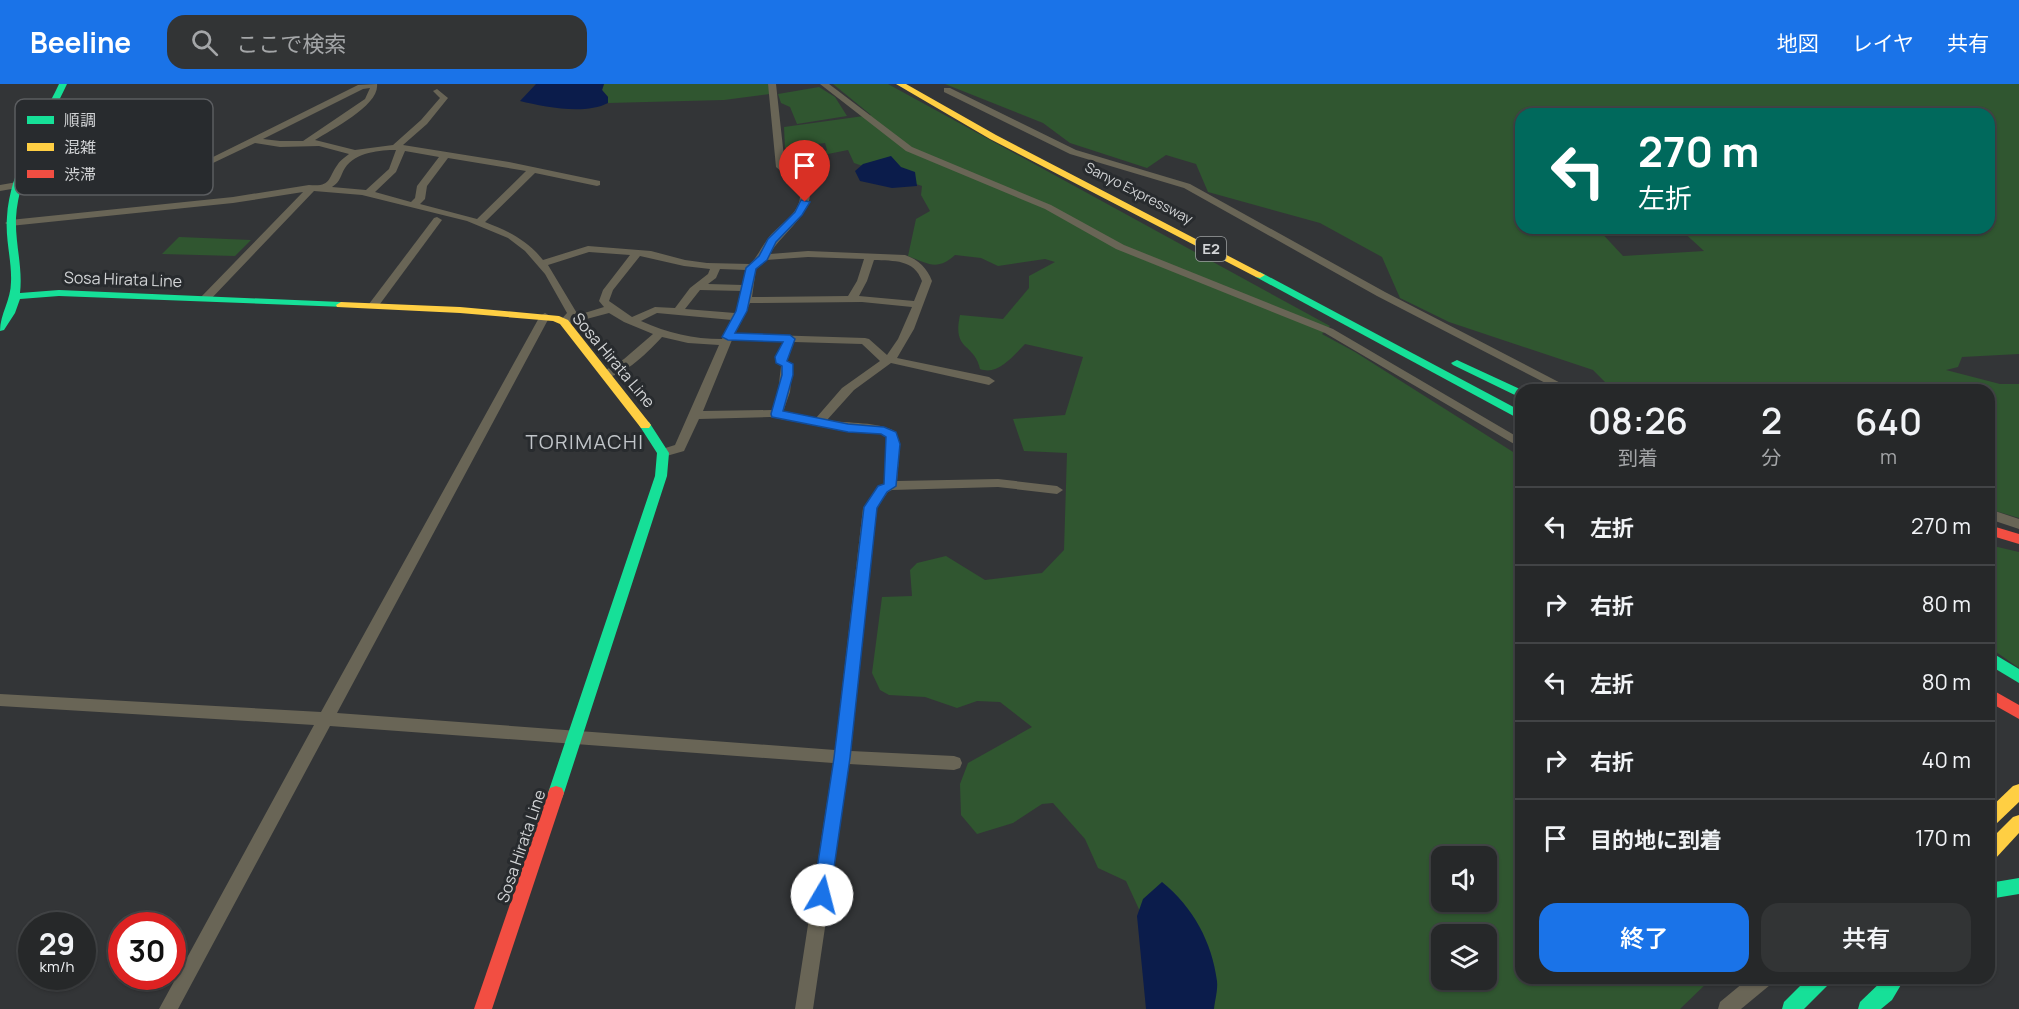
<!DOCTYPE html>
<html lang="ja">
<head>
<meta charset="utf-8">
<style>
  :root { --surface:#262829; --page:#323435; --text:#f1f3f6; --muted:#a4a6a8; --line:#424446; --accent:#1a73e8 }
  body { margin:0; font-family:Manrope,"Noto Sans JP",sans-serif; background:var(--page); color:var(--text); height:100vh; display:flex; flex-direction:column; font-size:22px; white-space:nowrap }
  * { box-sizing:border-box; margin:0 }
  p { font-size:20px; color:var(--muted) }
  .icon { flex:none; width:33px; height:33px; fill:none; stroke:currentColor; stroke-width:2; stroke-linecap:round; stroke-linejoin:round }
  .map { position:relative; flex:1; overflow:hidden }
  .sheet { position:absolute; left:1515px; top:300px; width:480px; height:600px; display:flex; flex-direction:column; background:var(--surface); border-radius:18px; box-shadow:0 2px 4px #0004,0 0 0 2px var(--line) }
  .sheet>* { flex:none }
  .guide { position:absolute; left:1515px; top:24px; width:480px; height:126px; border-radius:18px; box-shadow:0 2px 4px #0004,0 0 0 2px var(--line); background:#00695c; color:#fff; overflow:hidden }
  .fabs { position:absolute; left:1431px; top:762px; display:grid; gap:12px }
  .fabs a { display:grid; place-items:center; width:66px; height:66px; border-radius:12px; background:var(--surface); box-shadow:0 2px 4px #0004,0 0 0 2px var(--line); font-size:30px }
  .speed { position:absolute; left:18px; top:828px; display:flex; gap:12px; font-size:30px; font-weight:700; text-align:center }
  .speed>* { display:grid; place-content:center; width:78px; height:78px; border-radius:50%; background:var(--surface); box-shadow:0 2px 4px #0004,0 0 0 2px var(--line); line-height:1 }
  .speed small { font-size:15px; font-weight:400 }
  .speed .limit { border:9px solid #d22; background:#fff; color:#111 }
  .pin { position:absolute; display:grid; place-items:center; width:51px; height:51px; color:#fff; margin:-62px -26px; border-radius:50% 50% 50% 0; rotate:-45deg; box-shadow:0 0 6px #0007 }
  .pin .icon { rotate:45deg }
  .me { position:absolute; width:66px; margin:-33px; rotate:8deg; stroke-linejoin:round; filter:drop-shadow(0 0 4px #0008) }
  .turn { display:flex; align-items:center; gap:21px; height:126px; padding:0 24px; font-size:27px }
  .turn .icon { width:78px; height:78px; stroke-width:2.5 }
  .turn b { display:block; font-size:42px; line-height:51px }
  .eta { display:flex; justify-content:space-evenly; align-items:center; height:102px; text-align:center }
  .eta b { font-size:36px; font-weight:600; line-height:42px }
  .cta { display:flex; gap:12px; margin-top:auto; padding:12px 24px }
  .cta a { flex:1; height:69px; border-radius:18px; background:var(--accent); color:#fff; font-size:24px; font-weight:600; line-height:69px; text-align:center }
  .cta a+a { background:var(--page); color:var(--text) }
  ul { padding:0; list-style:none }
  li { display:flex; align-items:center; gap:18px; height:78px; padding:0 24px; border-top:2px solid var(--line) }
  li div { flex:1 }
  li b { display:block; font-size:22px }
  li em { font-style:normal }
  header { display:flex; align-items:center; gap:36px; box-sizing:border-box; height:84px; padding:0 30px; background:var(--accent); color:#fff }
  header strong { font-size:28px }
  nav { display:flex; gap:33px; margin-inline-start:auto; font-size:21px }
  .search { width:420px; height:54px; background:var(--page); display:flex; align-items:center; gap:15px; box-sizing:border-box; padding:0 21px; border-radius:18px; color:var(--muted); font-size:22px }
  .map>svg:first-child { display:block }
  .green { fill:#305630; fill-rule:evenodd }
  .water { fill:#0b1c4b }
  .lines { fill:none; stroke-linecap:round; stroke-linejoin:round }
  .street { fill:#696556; fill-rule:evenodd }
  .fast { fill:#16e098; fill-rule:evenodd }
  .slow { fill:#ffcf43; fill-rule:evenodd }
  .jam { fill:#f24e42; fill-rule:evenodd }
  .route { fill:#1a73e8; stroke:#114b97; stroke-width:1.5 }
  .labels { text-anchor:middle; stroke-width:6; stroke-linejoin:round; paint-order:stroke }
  .far-street-label { font-size:14px; fill:#d1d3d5; stroke:#282b2e }
  .shield { fill:#282b2e; stroke:#9ea1a3; stroke-width:1.5 }
  .shield-label { font-size:15px; font-weight:bold; fill:#d1d3d5 }
  .street-label { font-size:16px; fill:#d1d3d5; stroke:#282b2e }
  .quarter-label { font-size:20px; letter-spacing:1.5px; fill:#c1c5c9; stroke:#282b2e }
  .key { fill:#282b2e; stroke:#5b5d60; stroke-width:1.5 }
  .key-label { font-size:16px; fill:#d1d3d5 }
</style>
</head>
<body>
<header>
<strong>Beeline</strong>
<div class="search"><svg class="icon" aria-label="search" viewBox="0 0 24 24"><circle cx="10" cy="10" r="6"/><path d="M15 15l6 6"/></svg>ここで検索</div>
<nav><a>地図</a><a>レイヤ</a><a>共有</a></nav>
</header>
<div class="map">
<svg width="2019" height="925" viewBox="0 0 2019 925">
  <rect width="100%" height="100%" fill="#333537"/>
  <g class="green">
    <polygon points="604,0 768,0 770,10 724,16 608,19 608,13 602,6"/>
    <path d="M 833,0 L 888,0 L 1330,242 L 1322,250 L 1355,268 L 1521,373 L 1521,894 L 1712,894 L 1680,925 L 1185,925 L 1126,797 L 1098,784 L 1085,755 L 1053,719 L 1042,720 L 1013,739 L 977,750 L 961,731 L 960,700 L 968,679 L 1032,643 L 1000,618 L 977,617 L 957,624 L 925,613 L 889,611 L 880,606 L 872,589 L 882,513 L 912,512 L 910,486 L 917,479 L 946,472 L 985,496 L 1042,489 L 1064,466 L 1067,369 L 1024,367 L 1013,335 L 1065,331 L 1083,273 L 1025,260 C 1013,272 998,292 980,285 C 974,258 952,268 960,231 L 1003,235 L 1029,204 L 1029,192 L 1055,178 L 1045,175 L 998,182 L 981,174 L 955,171 C 937,187 929,180 908,172 L 916,135 L 930,127 L 921,111 L 922,102 L 854,79 L 848,66 L 818,72 L 827,66 L 825,59 L 785,64 L 784,43 L 871,31 ZM 1442,772 L 1486,772 L 1486,818 L 1442,818 ZM 1442,850 L 1486,850 L 1486,896 L 1442,896 Z"/>
    <path d="M 945,0 L 2019,0 L 2019,270 L 1962,273 L 1958,283 L 1946,286 L 2000,300 L 2019,300 L 2019,434 L 1989,425 L 1989,306 L 1613,306 L 1593,286 L 1449,238 L 1400,214 L 1382,173 L 1320,139 L 1208,108 L 1196,80 L 1166,71 L 1147,84 L 1070,59 L 1043,39 ZM 1521,30 L 1989,30 L 1989,144 L 1679,144 L 1704,167 L 1623,172 L 1597,144 L 1521,144 Z"/>
    <polygon points="819,3 835,13 847,32 797,40 790,23 781,19 778,10"/>
    <polygon points="179,153 180,153 251,156 235,172 162,170"/>
    <polygon points="1989,461 2019,468 2019,584 1989,563"/>
  </g>
  <g class="water">
    <path d="M 536,0 L 604,0 L 602,6 L 608,13 L 608,19 C 585,31 544,23 520,17 Z"/>
    <polygon points="891,72 901,83 915,88 917,102 892,104 860,97 855,87 863,80"/>
    <path d="M 1162,798 C 1193,823 1212,858 1217,897 C 1218,906 1215,916 1214,925 L 1146,925 L 1137,832 L 1143,815 Z"/>
  </g>
  <g class="lines">
    <g class="street">
      <path d="M 377,0 C 380,21 332,45 315,56 L 355,66 L 393,61 L 421,36 L 440,14 L 433,7 L 437,5 L 448,14 L 427,40 L 403,61 L 509,78 L 600,97 L 600,101 L 597,102 L 535,89 L 485,138 C 508,147 527,156 543,176 L 588,162 L 651,167 L 685,176 L 707,179 L 750,180 C 758,172 760,165 767,156 C 779,138 808,128 798,101 L 776,83 L 768,0 L 776,0 L 785,82 C 792,87 799,92 804,97 C 826,120 780,150 770,170 L 808,167 L 905,171 C 919,176 927,184 932,197 L 914,245 L 897,274 L 989,293 L 995,297 L 989,301 L 891,279 L 854,306 L 827,336 C 848,340 879,337 896,348 L 900,360 L 897,397 L 998,395 L 1057,402 L 1063,406 L 1057,410 L 998,403 L 892,406 L 888,408 L 876,424 L 851,667 L 954,672 L 960,674 L 962,679 L 960,684 L 954,686 L 849,680 L 813,925 L 795,925 L 833,679 L 330,642 L 178,925 L 159,925 L 314,641 L 0,622 L 0,610 L 321,628 L 540,232 L 545,229 L 550,232 L 337,629 L 835,666 L 863,424 L 878,402 L 884,400 L 888,360 L 886,353 L 881,350 L 848,348 L 770,333 L 699,335 L 684,367 L 663,373 L 659,372 L 657,369 L 659,366 L 675,361 L 719,261 L 688,259 L 662,253 C 650,266 620,297 601,293 L 601,289 L 624,275 L 653,250 L 624,238 L 609,229 L 564,241 L 560,240 L 559,238 L 567,229 L 545,190 L 525,167 L 508,154 L 467,137 L 362,111 L 314,107 L 209,217 L 201,217 L 201,213 L 303,108 L 233,119 L 10,142 L 5,139 L 10,136 L 233,113 L 309,101 C 332,103 327,95 338,80 C 340,77 345,73 349,70 L 319,62 L 280,63 L 255,59 L 213,79 L 146,89 L 92,91 L 0,107 L 0,101 L 92,85 L 146,83 L 211,74 L 358,1 ZM 370,4 L 365,15 L 303,57 L 280,57 L 263,55 L 363,5 ZM 396,66 L 389,85 L 366,106 L 332,103 C 341,97 340,92 345,84 C 355,68 381,66 396,66 ZM 405,67 L 439,73 L 417,102 L 415,114 L 411,118 L 375,108 L 396,88 ZM 448,74 L 526,87 L 477,135 L 420,120 L 425,115 L 427,102 ZM 589,168 L 630,171 L 603,206 L 599,217 L 604,223 L 578,231 L 548,181 ZM 640,172 L 684,182 L 710,185 L 708,190 L 690,204 L 675,224 L 655,223 L 632,233 L 609,217 L 613,206 ZM 808,173 L 864,175 L 857,197 L 848,212 L 752,213 L 756,185 L 766,176 ZM 874,176 C 894,177 914,175 922,197 L 914,217 L 859,212 L 867,197 ZM 720,185 L 746,186 L 743,201 L 708,200 L 716,194 ZM 700,206 L 742,207 L 735,229 L 685,225 ZM 862,218 L 912,223 L 898,255 L 887,271 L 869,255 L 865,254 L 735,250 L 750,219 ZM 657,229 L 732,236 L 722,255 C 693,255 668,249 641,237 ZM 732,256 L 783,258 L 775,273 L 776,279 L 781,282 L 778,308 L 772,326 L 703,327 ZM 794,258 L 862,260 L 880,277 L 842,304 L 816,334 L 783,328 L 790,308 L 793,280 L 787,277 L 787,273 Z"/>
      <polygon points="820,0 829,0 912,63 1051,121 1124,161 1333,245 1521,355 1521,364 1325,249 1116,165 1045,125 906,67"/>
      <polygon points="944,4 950,4 1076,66 1190,100 1385,208 1574,306 1559,306 1377,212 1184,104 1070,70 944,8"/>
      <polygon points="437,133 442,136 377,224 369,224 369,220 434,134"/>
      <polygon points="1989,425 2019,435 2019,445 1989,435"/>
      <polygon points="1749,894 1772,894 1770,901 1741,925 1718,925 1720,918"/>
    </g>
    <g class="fast">
      <path d="M 59,0 L 67,0 C 47,42 19,87 16,134 C 15,159 23,184 20,209 L 59,206 L 341,218 L 346,221 L 345,223 L 59,212 L 20,215 L 15,229 L 4,246 L 0,247 C 0,230 11,216 11,198 C 12,177 5,155 7,133 C 10,86 39,42 59,0 Z"/>
      <polygon points="1260,188 1521,327 1521,336 1256,193 1255,191"/>
      <polygon points="1457,276 1522,306 1521,314 1453,281 1451,279"/>
      <polygon points="645,337 649,338 669,369 667,392 564,709 562,714 556,716 550,714 548,709 655,392 657,369 639,341"/>
      <polygon points="1989,567 2019,585 2019,599 1989,581"/>
      <polygon points="2019,794 2019,810 1989,815 1989,799"/>
      <polygon points="1808,894 1830,894 1828,901 1804,925 1782,925 1784,918"/>
      <polygon points="1885,894 1905,894 1892,916 1881,925 1858,925 1860,918"/>
    </g>
    <g class="slow">
      <polygon points="896,0 906,0 996,51 1265,191 1260,194 1256,193 990,55"/>
      <polygon points="341,218 460,223 559,232 568,236 651,341 649,344 641,344 560,240 553,237 460,229 337,223 336,221"/>
      <polygon points="2019,700 2019,718 1995,741 1989,743 1989,725 2013,702"/>
      <polygon points="2019,731 2019,749 1995,775 1989,777 1989,757 2013,733"/>
    </g>
    <g class="jam">
      <polygon points="1989,441 2019,450 2019,460 1989,451"/>
      <polygon points="1989,604 2019,621 2019,635 1989,618"/>
      <polygon points="556,702 562,704 564,709 492,925 474,925 548,709 550,704"/>
    </g>
  </g>
  <polygon class="route" points="801,116 810,118 802,131 776,158 767,176 756,185 747,227 735,249 790,251 795,255 787,277 793,280 793,291 783,327 848,340 884,343 896,348 900,360 896,402 887,408 877,424 850,674 830,811 828,817 822,819 815,817 813,811 834,674 864,423 878,402 884,400 886,353 881,350 848,348 772,333 771,330 782,291 782,282 776,279 775,273 783,258 728,256 722,253 736,227 746,184 759,172 768,155 795,128"/>
  <g class="labels">
    <g class="far-street-label">
      <text transform="translate(1139 109) rotate(27)" y="5">Sanyo Expressway</text>
    </g>
    <rect class="shield" x="1196" y="153" width="30" height="24" rx="4.5"/>
    <g class="shield-label">
      <text x="1211" y="170">E2</text>
    </g>
    <g class="street-label">
      <text transform="translate(123 195) rotate(2)" y="6">Sosa Hirata Line</text>
      <text transform="translate(614 276) rotate(50)" y="6">Sosa Hirata Line</text>
      <text transform="translate(521 762) rotate(-71)" y="6">Sosa Hirata Line</text>
    </g>
    <g class="quarter-label">
      <text x="585" y="365">TORIMACHI</text>
    </g>
  </g>
  <rect x="15" y="15" width="198" height="96" rx="9" class="key"/>
  <rect x="27" y="32" width="27" height="8" fill="#16e098"/>
  <rect x="27" y="59" width="27" height="8" fill="#ffcf43"/>
  <rect x="27" y="86" width="27" height="8" fill="#f24e42"/>
  <g class="key-label">
    <text x="64" y="42">順調</text>
    <text x="64" y="69">混雑</text>
    <text x="64" y="96">渋滞</text>
  </g>
</svg>
<div class="fabs">
<a><svg class="icon" aria-label="sound" viewBox="0 0 24 24"><path d="M4 9h4l5-4v14l-5-4H4zM17 9q2 3 0 6"/></svg></a>
<a><svg class="icon" aria-label="layers" viewBox="0 0 24 24"><path d="M12 4l9 5-9 5-9-5zM3 14l9 5 9-5"/></svg></a>
</div>
<div class="speed"><div>29<small>km/h</small></div><div class="limit">30</div></div>
<div class="pin" style="left:805px;top:118px;background:#d93025"><svg class="icon" aria-label="arrive" viewBox="0 0 24 24"><path d="M6 21V4h12l-3 4 3 4H6"/></svg></div>
<svg class="me" style="left:822px;top:811px" viewBox="-20 -20 40 40"><circle r="19" fill="#fff"/><path d="M0-13L10 11 0 6-10 11z" fill="#1a73e8"/></svg>
<div class="guide">
<div class="turn"><svg class="icon" aria-label="left" viewBox="0 0 24 24"><path d="M17 20v-9H6M10 6l-5 5 5 5"/></svg><div><b>270 m</b>左折</div></div>
</div>
<section class="sheet">
<div class="eta">
<div><b>08:26</b><p>到着</p></div>
<div><b>2</b><p>分</p></div>
<div><b>640</b><p>m</p></div>
</div>
<ul>
<li><svg class="icon" aria-label="left" viewBox="0 0 24 24"><path d="M17 20v-9H6M10 6l-5 5 5 5"/></svg><div><b>左折</b></div><em>270 m</em></li>
<li><svg class="icon" aria-label="right" viewBox="0 0 24 24"><path d="M7 20v-9h11M14 6l5 5-5 5"/></svg><div><b>右折</b></div><em>80 m</em></li>
<li><svg class="icon" aria-label="left" viewBox="0 0 24 24"><path d="M17 20v-9H6M10 6l-5 5 5 5"/></svg><div><b>左折</b></div><em>80 m</em></li>
<li><svg class="icon" aria-label="right" viewBox="0 0 24 24"><path d="M7 20v-9h11M14 6l5 5-5 5"/></svg><div><b>右折</b></div><em>40 m</em></li>
<li><svg class="icon" aria-label="arrive" viewBox="0 0 24 24"><path d="M6 21V4h12l-3 4 3 4H6"/></svg><div><b>目的地に到着</b></div><em>170 m</em></li>
</ul>
<div class="cta"><a>終了</a><a>共有</a></div>
</section>
</div>
</body>
</html>
